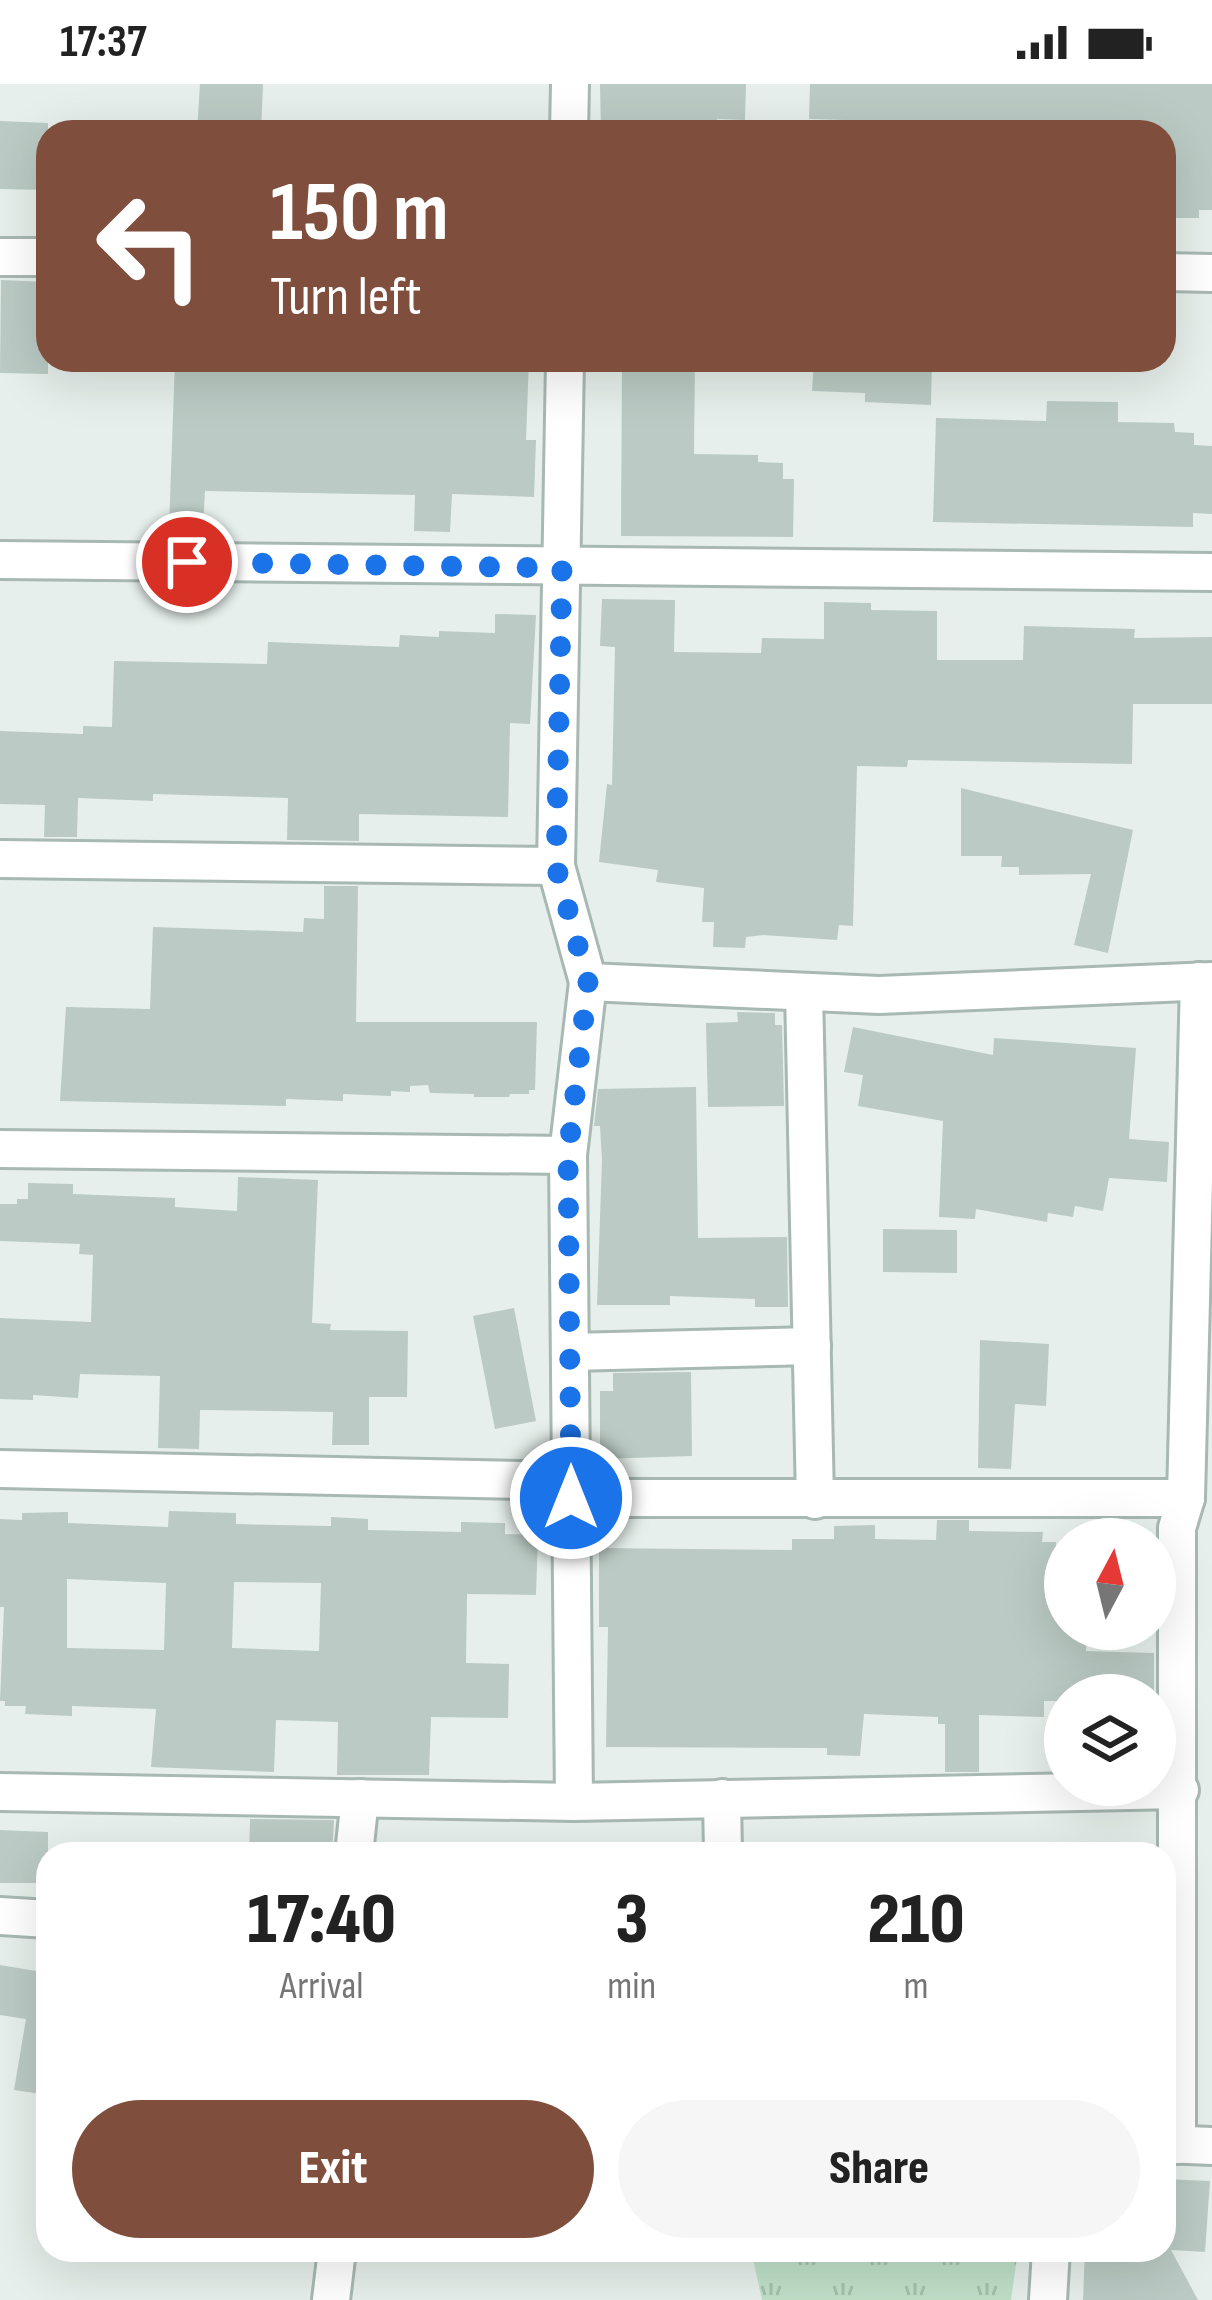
<!DOCTYPE html>
<html lang="en">
<head>
<meta charset="utf-8">
<style>
  :root { --surface:#fff; --page:#f6f6f6; --text:#222; --muted:#767676; --accent:#804e3d }
  body { margin:0; font-family:"Sofia Sans Condensed",sans-serif; background:var(--page); color:var(--text); height:100vh; display:flex; flex-direction:column; font-size:45px; white-space:nowrap }
  * { box-sizing:border-box; margin:0 }
  p { font-size:39px; color:var(--muted) }
  .icon { flex:none; width:66px; height:66px; fill:none; stroke:currentColor; stroke-width:2; stroke-linecap:round; stroke-linejoin:round }
  .map { position:relative; flex:1; overflow:hidden }
  .details { position:absolute; left:36px; top:1758px; width:1140px; height:420px; display:flex; flex-direction:column; background:var(--surface); border-radius:36px; box-shadow:0 12px 48px #0002 }
  .details>* { flex:none }
  .top-card { position:absolute; left:36px; top:36px; width:1140px; height:252px; border-radius:36px; box-shadow:0 12px 48px #0002; background:#804e3d; color:#fff; overflow:hidden }
  .needle { width:78px; rotate:7deg }
  .controls { position:absolute; left:1044px; top:1434px; display:grid; gap:24px }
  .controls a { display:grid; place-items:center; width:132px; height:132px; border-radius:50%; background:var(--surface); box-shadow:0 12px 48px #0002; font-size:60px }
  .pin { position:absolute; display:grid; place-items:center; width:102px; height:102px; color:#fff; margin:-51px; border:6px solid #fff; border-radius:50%; box-shadow:0 3px 12px #0007 }
  .me { position:absolute; width:132px; margin:-66px; rotate:0deg; stroke-linejoin:round; filter:drop-shadow(0 0 9px #0008) }
  .turn { display:flex; align-items:center; gap:42px; height:252px; padding:0 36px; font-size:54px }
  .turn .icon { width:156px; height:156px; stroke-width:2.5 }
  .turn b { display:block; font-size:84px; line-height:102px }
  .eta { display:flex; justify-content:space-evenly; align-items:center; height:204px; text-align:center }
  .eta b { font-size:72px; font-weight:800; line-height:84px }
  .button { display:flex; gap:24px; margin-top:auto; padding:24px 36px }
  .button a { flex:1; height:138px; border-radius:72px; background:var(--accent); color:#fff; font-size:48px; font-weight:800; line-height:138px; text-align:center }
  .button a+a { background:var(--page); color:var(--text) }
  .status { display:flex; justify-content:space-between; align-items:center; height:84px; padding:0 60px; background:var(--surface); direction:ltr }
  .status svg { height:33px; fill:currentColor }
  .map>svg:first-child { display:block }
  .park { fill:url(#park-tufts) }
  .building { fill:#bbcac4; fill-rule:evenodd }
  .lines { fill:none; stroke-linecap:round; stroke-linejoin:round }
  .minor-casing { stroke:#a8b8b2; stroke-width:42 }
  .minor { stroke:#fff; stroke-width:36 }
  .route { stroke:#1a73e8; stroke-width:21; stroke-dasharray:0 37.8 }
</style>
</head>
<body>
<div class="status"><b>17:37</b><svg viewBox="0 0 49 12"><path d="M0 12V9h3v3zM5 12V6h3v6zM10 12V3h3v9zM15 12V0h3v12zM26 1h20v11H26zM47 4h2v5h-2z"/></svg></div>
<div class="map">
<svg width="1212" height="2216" viewBox="0 0 1212 2216">
  <defs>
    <pattern id="park-tufts" width="24" height="20" patternUnits="userSpaceOnUse" patternTransform="scale(3)"><rect width="24" height="20" fill="#bfe0c8"/><path d="M3 7l-1-3M5 7V3M7 7l1-3M15 17l-1-3M17 17v-4M19 17l1-3" fill="none" stroke="#a4c1ad"/></pattern>
  </defs>
  <rect width="100%" height="100%" fill="#e6efeb"/>
  <polygon class="park" points="751,2166 1018,2166 1011,2216 762,2216"/>
  <g class="building">
    <polygon points="200,0 263,0 261,48 197,48"/>
    <polygon points="600,0 746,0 745,36 717,35 717,48 601,48"/>
    <polygon points="810,0 1212,0 1212,126 1199,126 1199,134 1164,134 1164,48 917,48 917,38 809,35"/>
    <polygon points="0,37 48,39 48,106 0,105"/>
    <polygon points="1,196 48,198 48,290 0,289"/>
    <polygon points="175,276 529,276 526,356 536,356 534,413 452,410 450,448 414,447 415,411 205,407 203,444 169,443"/>
    <polygon points="622,276 695,276 694,370 758,371 758,378 783,379 783,395 794,395 793,453 621,452"/>
    <polygon points="814,276 932,276 931,321 865,318 865,309 812,307"/>
    <polygon points="1047,317 1118,318 1118,338 1174,339 1175,348 1194,349 1194,361 1212,362 1212,430 1193,429 1193,443 933,438 936,334 1046,337"/>
    <polygon points="602,515 675,516 674,568 761,569 762,554 824,555 824,518 871,519 871,526 937,527 937,576 1023,576 1024,542 1135,545 1134,554 1212,553 1212,620 1133,620 1132,680 908,676 907,683 857,682 853,842 839,841 837,856 763,851 746,853 745,864 713,863 714,838 702,838 704,804 656,798 658,786 599,778 607,700 612,701 615,563 600,562"/>
    <polygon points="495,530 536,531 530,640 510,639 508,733 359,730 359,757 287,756 288,714 153,710 153,717 78,714 77,753 44,753 45,721 0,720 0,647 83,650 83,642 112,643 114,577 267,580 268,558 399,563 400,551 439,553 439,547 495,549"/>
    <polygon points="961,704 1133,746 1108,869 1074,861 1091,790 1019,791 1019,783 1001,783 1002,772 961,772"/>
    <polygon points="324,802 358,802 356,938 537,938 535,1006 529,1006 529,1010 510,1010 509,1013 474,1013 474,1010 430,1009 428,1001 410,1002 410,1008 391,1007 391,1012 343,1010 343,1017 286,1015 286,1022 60,1017 66,923 150,925 153,843 303,848 304,834 324,835"/>
    <polygon points="737,928 775,929 775,941 782,941 784,1022 708,1023 706,939 738,938"/>
    <polygon points="853,943 993,971 994,954 1136,964 1129,1055 1169,1058 1167,1098 1109,1094 1103,1127 1075,1122 1073,1133 1048,1129 1047,1138 976,1125 975,1135 939,1133 943,1037 858,1022 863,991 844,988"/>
    <polygon points="696,1003 698,1154 787,1153 788,1223 755,1223 755,1215 670,1212 670,1221 597,1221 602,1076 600,1042 594,1042 598,1005"/>
    <polygon points="238,1093 318,1096 312,1239 331,1240 330,1246 408,1247 407,1313 369,1313 369,1361 332,1361 333,1328 200,1326 199,1365 158,1364 160,1292 80,1290 78,1314 33,1311 33,1316 0,1315 0,1234 91,1238 93,1171 79,1170 80,1160 0,1157 0,1120 17,1120 17,1115 28,1115 28,1099 73,1100 73,1110 175,1114 175,1123 237,1127"/>
    <polygon points="883,1145 957,1146 957,1189 883,1188"/>
    <polygon points="514,1224 536,1337 495,1345 473,1232"/>
    <polygon points="980,1256 1049,1260 1046,1322 1015,1320 1011,1385 978,1384"/>
    <polygon points="691,1288 692,1372 600,1375 600,1307 613,1307 613,1289"/>
    <path d="M 169,1427 L 236,1429 L 236,1440 L 331,1442 L 331,1433 L 368,1435 L 368,1446 L 461,1448 L 461,1438 L 505,1439 L 505,1450 L 538,1451 L 536,1511 L 467,1510 L 466,1579 L 509,1580 L 508,1634 L 431,1633 L 429,1691 L 337,1691 L 338,1638 L 276,1636 L 274,1688 L 151,1683 L 156,1625 L 72,1622 L 72,1632 L 25,1630 L 26,1622 L 5,1622 L 5,1617 L 0,1617 L 4,1523 L 0,1523 L 0,1435 L 22,1436 L 22,1429 L 68,1428 L 68,1439 L 168,1443 ZM 67,1495 L 166,1499 L 164,1566 L 67,1564 ZM 234,1498 L 321,1499 L 319,1567 L 232,1564 Z"/>
    <polygon points="937,1436 969,1436 969,1447 1043,1448 1042,1458 1056,1458 1056,1464 1065,1464 1065,1545 1087,1545 1086,1567 1154,1569 1154,1611 1065,1611 1065,1617 1044,1617 1044,1633 979,1631 979,1688 945,1688 945,1640 938,1640 938,1633 864,1630 860,1672 827,1671 827,1664 606,1663 608,1543 599,1543 599,1464 792,1466 792,1455 834,1455 834,1442 875,1441 875,1455 936,1456"/>
    <polygon points="250,1735 334,1736 332,1770 249,1770"/>
    <polygon points="0,1746 48,1748 48,1799 0,1799"/>
    <polygon points="0,1881 48,1889 48,2011 14,2006 26,1935 0,1931"/>
    <polygon points="1164,2095 1210,2097 1205,2168 1171,2166 1198,2216 1083,2216 1085,2166 1169,2166 1164,2166"/>
  </g>
  <g class="lines">
    <defs>
      <g id="minor">
        <polyline points="569,48 570,0"/>
        <polyline points="0,173 48,173"/>
        <polyline points="1164,188 1212,189"/>
        <polyline points="565,276 556,782 588,898 568,1071 574,1718"/>
        <polyline points="0,476 1212,488"/>
        <polyline points="0,775 556,782"/>
        <polyline points="588,898 879,911 1212,897"/>
        <polyline points="804,908 815,1416"/>
        <polyline points="0,1065 568,1071"/>
        <polyline points="570,1268 812,1262"/>
        <polyline points="0,1385 571,1397"/>
        <polyline points="571,1414 1186,1414"/>
        <polyline points="0,1708 574,1718 1180,1706"/>
        <polyline points="722,1714 723,1770"/>
        <polyline points="354,1770 360,1714"/>
        <polyline points="0,1832 48,1835"/>
        <polyline points="1164,2060 1212,2062"/>
        <polyline points="1177,2061 1177,1444 1186,1414 1199,897"/>
        <polyline points="331,2216 337,2166"/>
        <polyline points="1048,2216 1051,2166"/>
      </g>
    </defs>
    <use href="#minor" class="minor-casing"/>
    <use href="#minor" class="minor"/>
  </g>
  <g class="lines">
    <polyline class="route" points="187,478 562,484 556,782 588,898 568,1071 571,1414"/>
  </g>
</svg>
<div class="controls">
<a><svg class="needle" viewBox="-14 -14 28 28"><path d="M0-13l5 13h-10z" fill="#e53935"/><path d="M0 13l5-13h-10z" fill="#767676"/></svg></a>
<a><svg class="icon" aria-label="layers" viewBox="0 0 24 24"><path d="M12 4l9 5-9 5-9-5zM3 14l9 5 9-5"/></svg></a>
</div>
<div class="pin" style="left:187px;top:478px;background:#d93025"><svg class="icon" aria-label="arrive" viewBox="0 0 24 24"><path d="M6 21V4h12l-3 4 3 4H6"/></svg></div>
<svg class="me" style="left:571px;top:1414px" viewBox="-20 -20 40 40"><circle r="17" fill="#1a73e8" stroke="#fff" stroke-width="3"/><path d="M0-11L8 9 0 5-8 9z" fill="#fff"/></svg>
<div class="top-card">
<div class="turn"><svg class="icon" aria-label="left" viewBox="0 0 24 24"><path d="M17 20v-9H6M10 6l-5 5 5 5"/></svg><div><b>150 m</b>Turn left</div></div>
</div>
<section class="details">
<div class="eta">
<div><b>17:40</b><p>Arrival</p></div>
<div><b>3</b><p>min</p></div>
<div><b>210</b><p>m</p></div>
</div>
<div class="button"><a>Exit</a><a>Share</a></div>
</section>
</div>
</body>
</html>
